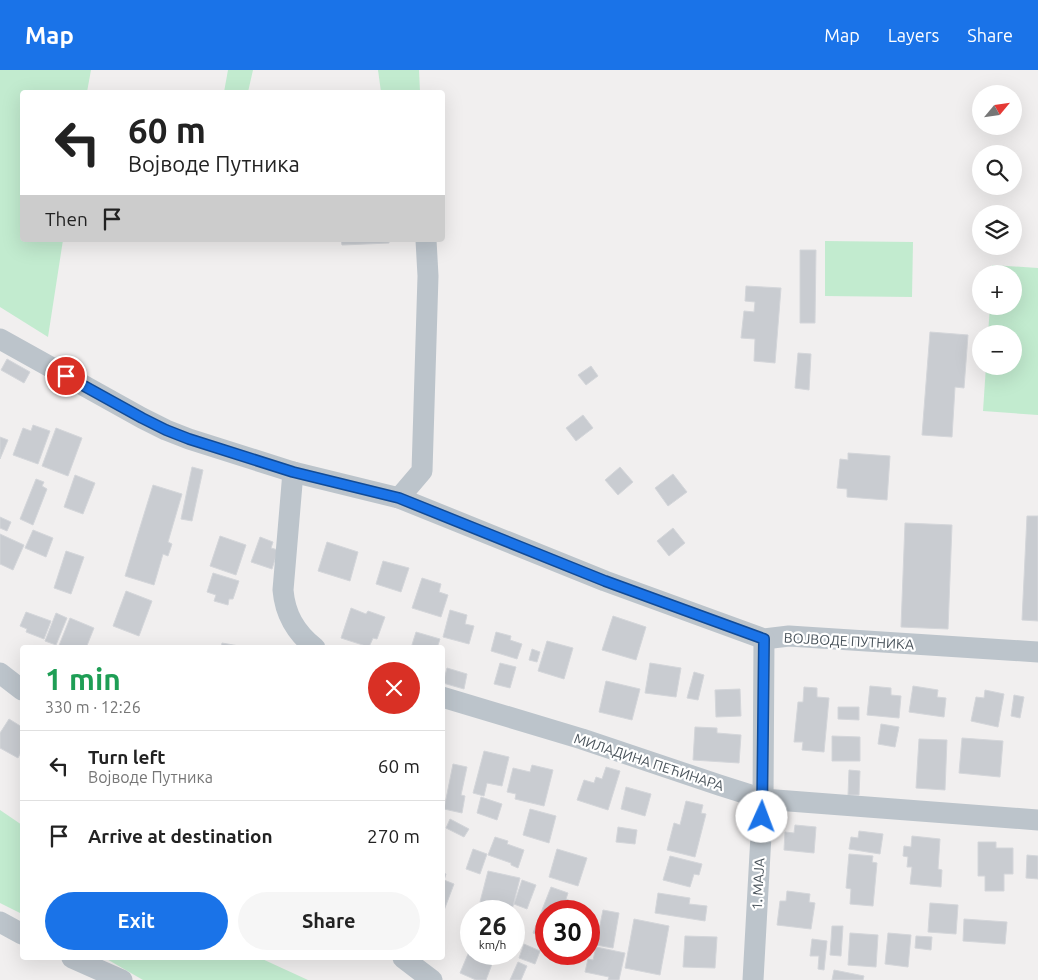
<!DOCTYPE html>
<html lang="en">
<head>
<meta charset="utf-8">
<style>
  :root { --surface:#fff; --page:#f6f6f6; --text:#222; --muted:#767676; --line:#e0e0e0; --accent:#1a73e8 }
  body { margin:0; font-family:Ubuntu,sans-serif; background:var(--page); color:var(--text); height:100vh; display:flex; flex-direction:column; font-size:19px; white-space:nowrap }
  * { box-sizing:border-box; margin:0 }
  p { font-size:16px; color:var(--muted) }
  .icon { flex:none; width:28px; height:28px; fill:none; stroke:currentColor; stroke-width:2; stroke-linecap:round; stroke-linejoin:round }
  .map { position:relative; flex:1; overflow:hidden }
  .drawer { position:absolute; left:20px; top:575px; width:425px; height:315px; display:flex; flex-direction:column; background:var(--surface); border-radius:5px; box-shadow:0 5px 20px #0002 }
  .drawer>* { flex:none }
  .hud { position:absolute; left:20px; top:20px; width:425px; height:152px; border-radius:5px; box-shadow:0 5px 20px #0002; background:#fff; color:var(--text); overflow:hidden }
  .needle { width:32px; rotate:61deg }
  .controls { position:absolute; left:972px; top:15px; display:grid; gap:10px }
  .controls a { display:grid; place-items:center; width:50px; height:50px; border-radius:50%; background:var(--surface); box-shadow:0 5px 20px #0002; font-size:25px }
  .speed { position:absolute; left:460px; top:830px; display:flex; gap:10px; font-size:25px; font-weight:700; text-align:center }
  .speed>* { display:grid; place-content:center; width:65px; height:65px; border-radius:50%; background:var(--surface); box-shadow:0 5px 20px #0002; line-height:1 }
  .speed small { font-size:12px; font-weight:400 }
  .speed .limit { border:8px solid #d22; background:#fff; color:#111 }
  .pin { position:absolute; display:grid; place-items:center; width:42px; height:42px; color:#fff; margin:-21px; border:2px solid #fff; border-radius:50%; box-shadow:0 1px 5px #0007 }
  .me { position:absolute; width:55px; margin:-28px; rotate:2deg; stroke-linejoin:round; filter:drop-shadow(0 0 4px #0008) }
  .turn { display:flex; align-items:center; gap:18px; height:105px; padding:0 25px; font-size:22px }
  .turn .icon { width:65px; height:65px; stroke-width:2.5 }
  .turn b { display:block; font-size:35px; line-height:42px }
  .then { display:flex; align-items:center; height:48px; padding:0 25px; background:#0003; gap:10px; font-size:19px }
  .round { display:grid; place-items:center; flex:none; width:52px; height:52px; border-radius:26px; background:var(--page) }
  .head { display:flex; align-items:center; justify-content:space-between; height:85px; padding:0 25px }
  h1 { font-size:30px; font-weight:700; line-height:38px; color:#1e9e55 }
  .primary-button { display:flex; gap:10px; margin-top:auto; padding:10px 25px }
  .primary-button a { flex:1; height:58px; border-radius:30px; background:var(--accent); color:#fff; font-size:20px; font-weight:700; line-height:58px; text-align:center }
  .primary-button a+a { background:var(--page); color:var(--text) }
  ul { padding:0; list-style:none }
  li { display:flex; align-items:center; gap:15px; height:70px; padding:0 25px; border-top:1px solid var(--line) }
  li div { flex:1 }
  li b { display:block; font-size:19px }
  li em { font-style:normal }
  header { display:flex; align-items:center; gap:30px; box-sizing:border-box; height:70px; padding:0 25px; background:var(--accent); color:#fff }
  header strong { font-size:24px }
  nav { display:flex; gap:28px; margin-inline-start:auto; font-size:18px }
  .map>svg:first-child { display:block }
  .green { fill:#c2ebcf }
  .building { fill:#c9ccd1; stroke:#d4d6da }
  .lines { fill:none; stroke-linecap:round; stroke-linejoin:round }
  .minor { stroke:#bcc4cb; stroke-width:21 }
  .route-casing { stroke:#114b97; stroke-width:12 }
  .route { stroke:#1a73e8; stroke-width:9 }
  .labels { text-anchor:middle; stroke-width:4.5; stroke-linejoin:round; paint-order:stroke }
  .street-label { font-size:14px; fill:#49535b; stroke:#fff }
</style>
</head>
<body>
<header>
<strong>Map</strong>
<nav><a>Map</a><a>Layers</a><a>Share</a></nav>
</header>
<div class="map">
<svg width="1038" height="910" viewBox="0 0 1038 910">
  <rect width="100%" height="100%" fill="#f1efef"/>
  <g class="green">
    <polygon points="0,0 91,0 87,22 22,22 22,170 63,170 48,267 0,237"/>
    <polygon points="228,0 253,0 248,22 224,22"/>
    <polygon points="378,0 419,0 420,22 381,22"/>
    <polygon points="825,171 913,172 912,227 825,226"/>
    <polygon points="992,195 1038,198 1038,345 983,341 986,296 1014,296 1014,264 988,264 990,236 1014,236 1014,204 992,204"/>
    <polygon points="0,740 22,755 22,844 0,833"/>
    <polygon points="105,888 260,888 308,910 143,910"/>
  </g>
  <g class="building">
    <polygon points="341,170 389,170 389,173 342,175"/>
    <polygon points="800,180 816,180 815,253 800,253"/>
    <polygon points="746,216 781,218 775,293 754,291 755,269 741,268 744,241 754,242 755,232 745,231"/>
    <polygon points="930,262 968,265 964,318 955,317 952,367 922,365"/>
    <polygon points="798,283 811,284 809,320 795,318"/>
    <polygon points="7,289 30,302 24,313 1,300"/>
    <polygon points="591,296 598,306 586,315 578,305"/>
    <polygon points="583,345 593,358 576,371 566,358"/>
    <polygon points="33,355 50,361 38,394 13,385 23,358 31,361"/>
    <polygon points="56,358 82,368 68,406 42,396"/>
    <polygon points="0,367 8,370 0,389"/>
    <polygon points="848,383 890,386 887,430 847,427 847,419 837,418 840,389 848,390"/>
    <polygon points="192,397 203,400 192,451 181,449"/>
    <polygon points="620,397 633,412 618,425 605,410"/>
    <polygon points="673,404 687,422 668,436 655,418"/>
    <polygon points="75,405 95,413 83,444 64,437"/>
    <polygon points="36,409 44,412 42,416 47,419 33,455 20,449"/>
    <polygon points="153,415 182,424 168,472 172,474 168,486 163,484 154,515 125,506"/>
    <polygon points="1027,446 1038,446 1038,551 1022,550"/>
    <polygon points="0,447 11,452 7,461 0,458"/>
    <polygon points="905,453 952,455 948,559 901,557"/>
    <polygon points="673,458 685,473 669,486 657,471"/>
    <polygon points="33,460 53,468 46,487 25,478"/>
    <polygon points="0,464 24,475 13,500 0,494"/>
    <polygon points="220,466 246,475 236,505 210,496"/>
    <polygon points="260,467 273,472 271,478 278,480 272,499 251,492"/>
    <polygon points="327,472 358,482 350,511 318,501"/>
    <polygon points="66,481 84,487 71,524 54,518"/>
    <polygon points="383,491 409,498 401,522 376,514"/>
    <polygon points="213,503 239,511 233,529 229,529 228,535 214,531 216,525 207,522"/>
    <polygon points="422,508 441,514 439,522 448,525 441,547 412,538"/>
    <polygon points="126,521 152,531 139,566 113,556"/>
    <polygon points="351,538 366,544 368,541 385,547 377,569 373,568 369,577 341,568"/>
    <polygon points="450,540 467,545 465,554 474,556 469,574 443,567"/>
    <polygon points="26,542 51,551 44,569 26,562 27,559 20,556"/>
    <polygon points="56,543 67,548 56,575 45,571"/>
    <polygon points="613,546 646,557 636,590 602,580"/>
    <polygon points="70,548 94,558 86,578 58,578"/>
    <polygon points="416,562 440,569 437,578 411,578"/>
    <polygon points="496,562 511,566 510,570 522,574 517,589 491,581"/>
    <polygon points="547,571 573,578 564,609 538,601"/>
    <polygon points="222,573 239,576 239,578 221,578"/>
    <polygon points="532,579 540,582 537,592 529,590"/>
    <polygon points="500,593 516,597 510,618 494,614"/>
    <polygon points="650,593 681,598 676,627 645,623"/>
    <polygon points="447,598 467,604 464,619 443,613"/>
    <polygon points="694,602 704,605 698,630 687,628"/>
    <polygon points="606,611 640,619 632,650 599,642"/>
    <polygon points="870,616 891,618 891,625 901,626 899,648 867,645"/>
    <polygon points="913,616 938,620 937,627 946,628 944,647 909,642"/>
    <polygon points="804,617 817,618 817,627 829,628 824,682 802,680 803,672 794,672 798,632 803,632"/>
    <polygon points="740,619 741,646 716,647 715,620"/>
    <polygon points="985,620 1004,624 998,657 971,651 976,627 984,628"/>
    <polygon points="1014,625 1024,627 1020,648 1011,646"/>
    <polygon points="838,637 859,637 859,650 838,649"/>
    <polygon points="9,649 22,657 22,680 18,688 0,678 0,663"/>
    <polygon points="881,654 899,657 895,677 878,674"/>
    <polygon points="695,657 717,658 717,663 741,665 739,693 693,690"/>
    <polygon points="832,666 860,667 860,691 832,691"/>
    <polygon points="962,668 1003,671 1000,707 959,703"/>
    <polygon points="919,669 947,670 945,720 916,718"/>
    <polygon points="484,681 509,687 502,716 487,713 484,726 473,723"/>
    <polygon points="453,694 467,697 461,725 465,726 462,743 444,739"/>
    <polygon points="532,695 553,700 544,736 515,729 516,724 507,722 513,698 530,702"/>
    <polygon points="606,697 620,701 608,740 577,730 584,710 594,713 596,707 602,709"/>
    <polygon points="849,700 860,701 859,725 848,725"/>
    <polygon points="626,717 651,724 645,746 621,739"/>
    <polygon points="481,727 502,734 497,750 477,743"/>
    <polygon points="686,731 703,735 701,743 706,744 695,787 667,780 674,753 680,755"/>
    <polygon points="530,739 556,746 549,773 523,765"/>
    <polygon points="450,749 469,759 464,767 446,758"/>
    <polygon points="795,755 816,757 814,783 784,780 785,762 794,763"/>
    <polygon points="618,757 637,760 635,774 616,772"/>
    <polygon points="859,761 883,764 880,784 849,779 851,767 858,768"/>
    <polygon points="912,766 940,769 938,799 942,800 941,817 910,814 912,797 907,797 908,787 903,786 904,776 911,777"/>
    <polygon points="495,767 508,771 507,774 524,780 518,798 511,795 511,793 488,785"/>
    <polygon points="978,772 996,772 996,778 1013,778 1013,804 1004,804 1004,821 985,821 985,806 978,806"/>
    <polygon points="473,779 487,784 480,804 466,799"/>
    <polygon points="557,779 587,788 578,816 549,807"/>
    <polygon points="849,784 873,786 872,792 877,793 873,836 850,834 851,819 846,818"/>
    <polygon points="1027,785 1038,786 1038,809 1026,808"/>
    <polygon points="670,786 702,794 699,805 694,804 690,817 663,810"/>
    <polygon points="488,801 520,808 512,840 480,832"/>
    <polygon points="442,803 446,804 444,810 454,814 443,843"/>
    <polygon points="522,810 536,815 527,839 514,834"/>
    <polygon points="551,817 568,823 566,829 583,836 580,841 546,841 546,868 533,863"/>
    <polygon points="787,821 810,824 809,832 815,833 811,859 777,855 780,831 786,831"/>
    <polygon points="658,823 690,828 689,834 707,836 705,851 655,843"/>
    <polygon points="930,833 958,835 956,864 928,862"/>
    <polygon points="603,840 619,843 613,878 596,875"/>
    <polygon points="634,849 669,856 660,905 625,898"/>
    <polygon points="964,849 1007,852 1005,874 963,871"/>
    <polygon points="832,856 843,856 841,886 830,885"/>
    <polygon points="850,863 878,865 876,897 848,895"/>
    <polygon points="888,863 911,865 908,897 885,894"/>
    <polygon points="685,866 717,867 715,898 683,897"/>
    <polygon points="916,866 932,867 931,880 915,878"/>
    <polygon points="812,869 827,871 824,900 818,899 819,886 810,886"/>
    <polygon points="524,874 540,881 535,894 519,888"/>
    <polygon points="471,877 471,884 490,884 486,892 492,894 486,910 476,910 460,903"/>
    <polygon points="596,877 625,883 619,910 608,910 609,907 585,902 588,889 593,890"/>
    <polygon points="518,892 527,896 521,910 510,910"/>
    <polygon points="834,900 864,906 863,910 832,910"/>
  </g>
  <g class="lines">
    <g class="minor">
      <polyline points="0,269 142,348 166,360 189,369 293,402 399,428 605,511 764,569 789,566 1038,582"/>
      <path d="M 293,402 L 283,520 C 285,544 295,562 315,578"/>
      <polyline points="399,428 422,401 428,206 426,170"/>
      <polyline points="0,603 22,620"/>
      <polyline points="442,627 582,669 719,715 763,729 1038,750"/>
      <polyline points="0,852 22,864"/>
      <polyline points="72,888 122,910"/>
      <polyline points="403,888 432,910"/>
      <polyline points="753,910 763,729 764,569"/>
    </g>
  </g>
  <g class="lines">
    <defs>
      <polyline id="route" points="66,306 142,348 166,360 189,369 293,402 399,428 605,511 764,569 762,747"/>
    </defs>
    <use href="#route" class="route-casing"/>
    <use href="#route" class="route"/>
  </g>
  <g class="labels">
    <g class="street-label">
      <text transform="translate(849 571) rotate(3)" y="5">ВОЈВОДЕ ПУТНИКА</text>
      <text transform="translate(649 692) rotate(18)" y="5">МИЛАДИНА ПЕЋИНАРА</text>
      <text transform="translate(758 814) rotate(-87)" y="5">1. МАЈА</text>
    </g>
  </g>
</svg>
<div class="controls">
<a><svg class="needle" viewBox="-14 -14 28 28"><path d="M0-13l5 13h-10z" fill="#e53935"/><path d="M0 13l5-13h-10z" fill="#767676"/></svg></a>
<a><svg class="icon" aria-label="search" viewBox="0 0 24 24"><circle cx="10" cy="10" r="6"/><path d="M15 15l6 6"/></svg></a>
<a><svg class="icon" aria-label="layers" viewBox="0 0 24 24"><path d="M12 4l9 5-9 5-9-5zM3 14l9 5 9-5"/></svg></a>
<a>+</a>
<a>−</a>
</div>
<div class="speed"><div>26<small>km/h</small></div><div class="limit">30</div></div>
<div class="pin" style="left:66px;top:306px;background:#d93025"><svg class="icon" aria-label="arrive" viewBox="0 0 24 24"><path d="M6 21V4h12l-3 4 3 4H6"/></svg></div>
<svg class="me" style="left:762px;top:747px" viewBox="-20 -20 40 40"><circle r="19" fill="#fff"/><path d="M0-13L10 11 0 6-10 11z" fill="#1a73e8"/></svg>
<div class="hud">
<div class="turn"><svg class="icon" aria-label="left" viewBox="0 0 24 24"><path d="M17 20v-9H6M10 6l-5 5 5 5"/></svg><div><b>60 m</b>Војводе Путника</div></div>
<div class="then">Then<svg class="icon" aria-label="arrive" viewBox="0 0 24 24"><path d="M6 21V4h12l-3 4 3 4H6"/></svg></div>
</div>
<section class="drawer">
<div class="head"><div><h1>1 min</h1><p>330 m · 12:26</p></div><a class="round" style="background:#d93025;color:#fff"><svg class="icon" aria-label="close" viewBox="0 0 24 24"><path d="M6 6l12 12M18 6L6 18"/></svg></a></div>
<ul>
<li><svg class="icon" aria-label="left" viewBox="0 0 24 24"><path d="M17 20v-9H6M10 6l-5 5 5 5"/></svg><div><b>Turn left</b><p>Војводе Путника</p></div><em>60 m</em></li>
<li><svg class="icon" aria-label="arrive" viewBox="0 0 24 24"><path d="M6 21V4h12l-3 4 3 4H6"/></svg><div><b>Arrive at destination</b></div><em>270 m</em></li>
</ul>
<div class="primary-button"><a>Exit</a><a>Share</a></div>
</section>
</div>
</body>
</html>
